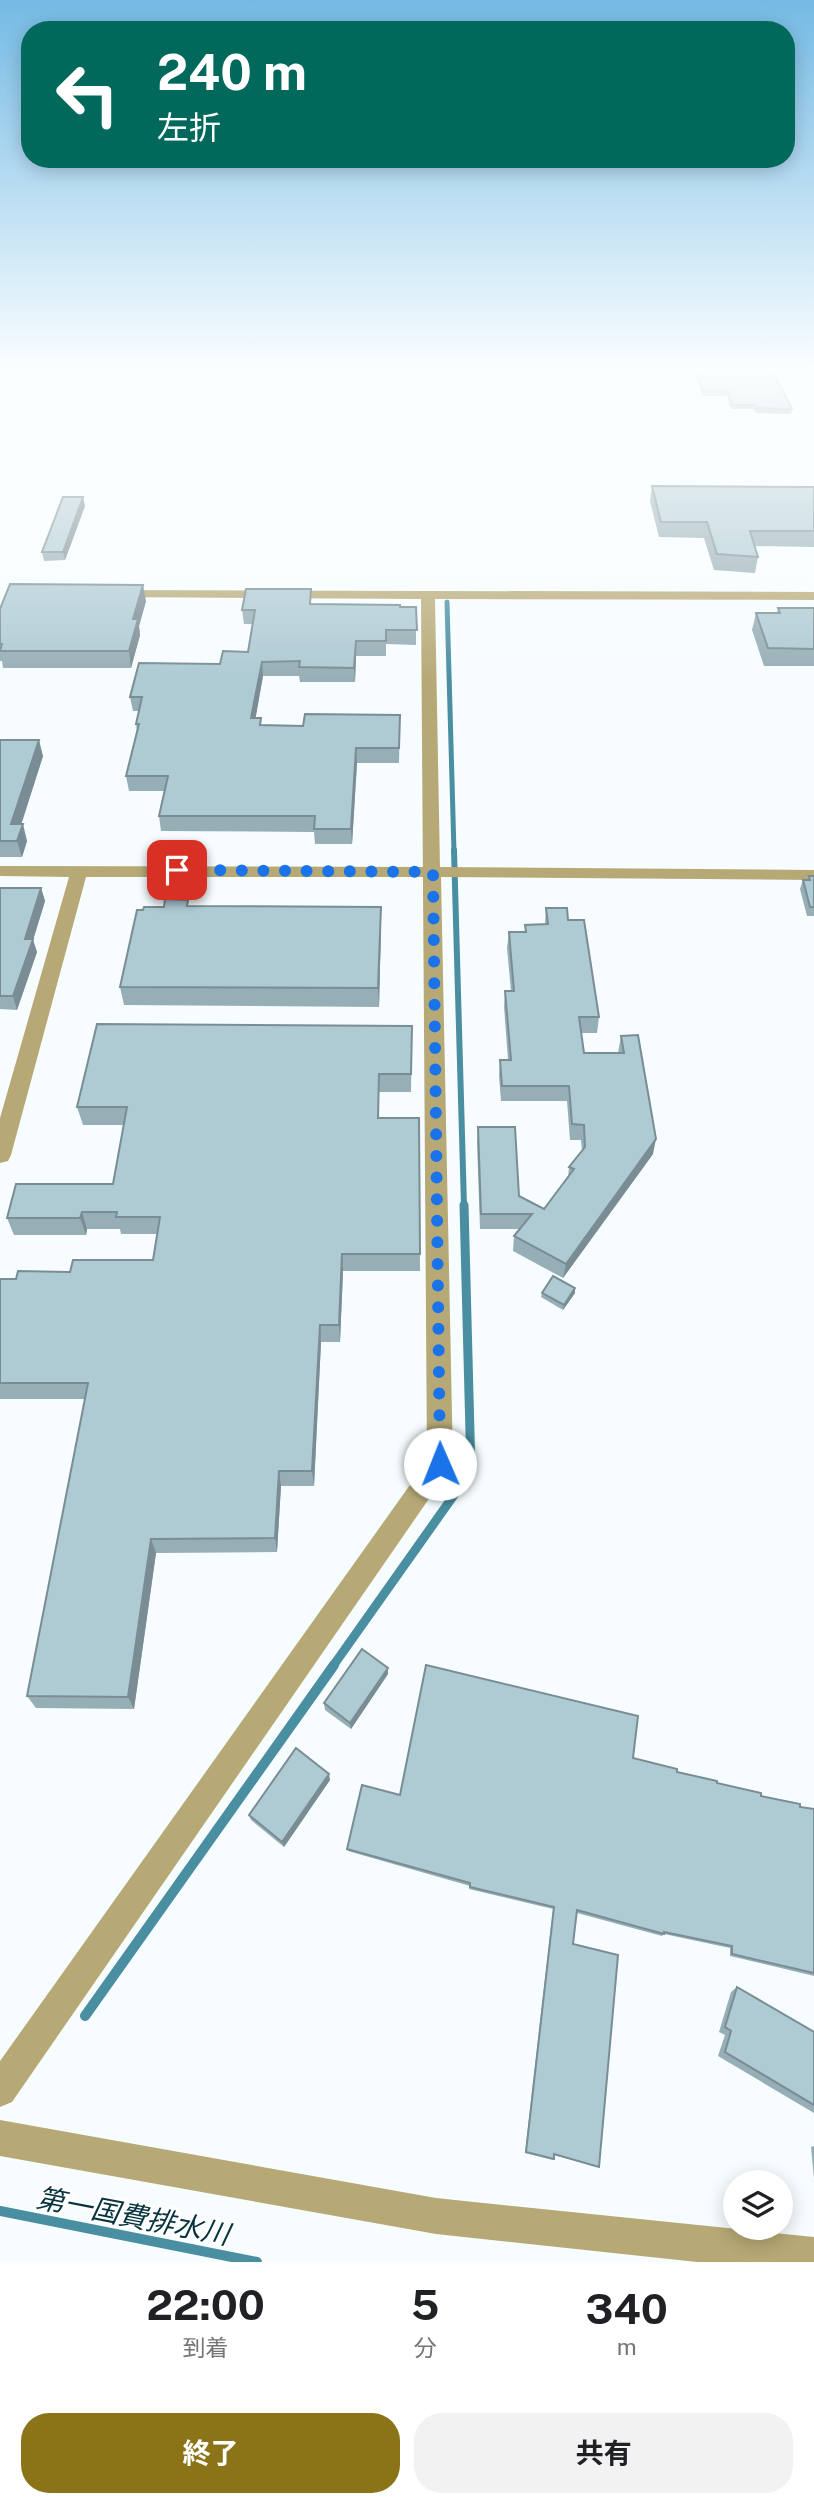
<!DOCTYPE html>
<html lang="ja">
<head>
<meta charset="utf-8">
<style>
  :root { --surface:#fff; --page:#f2f2f2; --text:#202124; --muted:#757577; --accent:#8b7418 }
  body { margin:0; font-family:"Public Sans","Noto Sans JP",sans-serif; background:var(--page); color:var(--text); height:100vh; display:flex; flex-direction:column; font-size:26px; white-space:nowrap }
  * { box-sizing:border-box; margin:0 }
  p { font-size:23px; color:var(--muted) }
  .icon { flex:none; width:38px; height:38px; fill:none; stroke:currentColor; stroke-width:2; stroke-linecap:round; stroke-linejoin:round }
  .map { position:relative; height:2262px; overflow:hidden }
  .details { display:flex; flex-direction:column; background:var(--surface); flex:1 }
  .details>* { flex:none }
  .hud { position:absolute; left:21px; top:21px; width:774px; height:147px; border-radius:28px; box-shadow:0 4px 18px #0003; background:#00695c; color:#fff; overflow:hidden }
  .tools { position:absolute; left:723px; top:2170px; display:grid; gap:14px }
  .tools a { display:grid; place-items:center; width:70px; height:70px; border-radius:50%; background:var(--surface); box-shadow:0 4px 18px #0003; font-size:35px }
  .pin { position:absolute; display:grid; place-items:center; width:60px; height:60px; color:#fff; margin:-30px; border-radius:14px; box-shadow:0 4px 10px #0006 }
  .me { position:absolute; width:77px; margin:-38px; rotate:359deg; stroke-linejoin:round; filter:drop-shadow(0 0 5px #0008) }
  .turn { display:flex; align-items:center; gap:24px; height:147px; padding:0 21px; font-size:32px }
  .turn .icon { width:91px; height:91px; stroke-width:2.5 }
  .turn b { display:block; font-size:49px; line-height:60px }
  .eta { display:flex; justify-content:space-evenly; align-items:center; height:119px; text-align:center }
  .eta b { font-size:42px; font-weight:700; line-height:49px }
  .cta { display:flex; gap:14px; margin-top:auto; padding:14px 21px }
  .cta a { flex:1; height:80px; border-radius:28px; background:var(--accent); color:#fff; font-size:28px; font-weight:700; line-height:80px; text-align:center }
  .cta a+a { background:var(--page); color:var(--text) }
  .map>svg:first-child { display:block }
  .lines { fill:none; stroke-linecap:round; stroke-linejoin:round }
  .stream-far3 { stroke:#4a8ea1; stroke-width:5 }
  .stream-far2 { stroke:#4a8ea1; stroke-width:6 }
  .stream-far1 { stroke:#4a8ea1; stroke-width:9 }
  .stream { stroke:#4a8ea1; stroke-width:10 }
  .minor { fill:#b7a976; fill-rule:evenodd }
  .tertiary { fill:#b7a976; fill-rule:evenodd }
  .wall { fill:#96aeb5 }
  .shaded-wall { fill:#7a8d94 }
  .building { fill:#aecad3; stroke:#7a8d94; stroke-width:2 }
  .route { stroke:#1a73e8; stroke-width:12; stroke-dasharray:0 21.6 }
  .labels { text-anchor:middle; stroke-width:6; stroke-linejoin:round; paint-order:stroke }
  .near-water-label { font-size:28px; font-style:italic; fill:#06333e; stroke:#fff }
</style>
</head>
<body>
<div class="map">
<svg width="814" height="2262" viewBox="0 0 814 2262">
  <rect width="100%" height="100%" fill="#f7fdff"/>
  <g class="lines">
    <polyline class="stream-far3" points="447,602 454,852"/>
    <polyline class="stream-far2" points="454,850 464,1206"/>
    <polyline class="stream-far1" points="333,1666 471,1471 464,1205"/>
    <g class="stream">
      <polyline points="85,2016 334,1665"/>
      <polyline points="0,2211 257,2262"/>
    </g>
    <polygon class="minor" points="0,866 433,867 442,872 433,877 86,877 11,1155 8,1161 0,1163 0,1118 69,877 0,876"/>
    <g class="tertiary">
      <polygon points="118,590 814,592 814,600 435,599 440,867 814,870 814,880 441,877 453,1464 12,2102 0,2107 0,2061 427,1461 421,599 113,597 111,594"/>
      <polygon points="0,2120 436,2198 814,2237 814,2262 697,2262 436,2234 0,2156"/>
    </g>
  </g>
  <g class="wall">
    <polygon points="716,366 770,366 792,409 791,414 756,413 754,409 731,409 727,396 703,396 694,373 694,368 717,368"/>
    <polygon points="652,486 814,487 814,547 755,546 758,557 755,573 714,570 704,538 659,537 650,501"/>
    <polygon points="85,506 65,560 44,561 42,552"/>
    <polygon points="146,601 139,626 140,635 131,668 3,668 2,661 0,661 0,609"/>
    <polygon points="312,604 416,607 416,645 386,644 386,656 356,656 355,682 300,682 299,676 263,676 255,718 262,725 303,726 400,715 399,763 357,763 352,844 315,844 314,832 161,831 159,816 164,791 129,791 126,776 137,732 136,724 139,711 133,711 130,697 220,664 248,652 252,624 244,624 242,610"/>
    <polygon points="778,608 814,608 814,666 764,666 752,630 756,613 777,613"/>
    <polygon points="0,740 43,756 21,824 27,841 22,857 0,857"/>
    <polygon points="809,876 814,876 814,916 807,916 800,889 803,880 808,880"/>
    <polygon points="0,888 41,888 45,901 33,940 37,952 17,1010 0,1009"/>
    <polygon points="189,906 381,925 379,1007 124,1005 120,987 143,910 164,907"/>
    <polygon points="546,908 568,920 599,1017 597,1033 581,1033 584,1053 618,1053 621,1036 653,1154 563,1278 513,1251 514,1236 520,1229 480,1229 477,1142 478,1127 519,1196 544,1209 568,1178 569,1167 582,1151 581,1140 570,1140 567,1101 501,1101 499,1076 500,1060 508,1060 504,1007 505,991 511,991 507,948 509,932 525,932 525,925 545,924"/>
    <polygon points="412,1026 411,1092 379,1092 379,1118 419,1118 420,1271 343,1271 340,1342 321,1342 314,1486 281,1486 277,1552 156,1553 134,1709 36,1708 27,1696 85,1399 0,1399 0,1279 16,1279 153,1260 157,1234 121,1234 120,1229 87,1229 86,1235 14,1235 7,1218 113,1184 124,1125 83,1125 77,1107"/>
    <polygon points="542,1293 575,1293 563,1310 541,1297"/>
    <polygon points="388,1674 351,1729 325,1710 324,1703"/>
    <polygon points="633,1758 677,1772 800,1807 814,1809 814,1976 730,1956 730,1948 664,1934 662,1936 577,1913 573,1944 599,2167 597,2167 554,2155 553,2160 525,2153 553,1909 469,1889 470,1886 348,1851 347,1849 400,1795"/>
    <polygon points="330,1780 284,1847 251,1820 249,1815"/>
    <polygon points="737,1987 814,2032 814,2113 718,2056 725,2035 719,2032 731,1992"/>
    <polygon points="814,2146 814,2179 811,2147"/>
  </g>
  <g class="shaded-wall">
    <polygon points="83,497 85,506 65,560 63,552"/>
    <polygon points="143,585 146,601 139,626 140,635 131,668 129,651 133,619"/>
    <polygon points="356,641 356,656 355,682 354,668"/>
    <polygon points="262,662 263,676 253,733 251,718"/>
    <polygon points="39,740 43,756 16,841 11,824"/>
    <polygon points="356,748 357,763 352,844 351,829"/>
    <polygon points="23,824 27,841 22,857 17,841"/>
    <polygon points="41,888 45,901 33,940 37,952 17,1010 13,996 25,939"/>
    <polygon points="381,907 381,925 379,1007 378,988"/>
    <polygon points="656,1139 653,1154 563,1278 566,1264"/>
    <polygon points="82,1212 87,1229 86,1235 80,1218"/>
    <polygon points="342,1254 343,1271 340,1342 339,1325"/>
    <polygon points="575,1288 575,1293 563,1310 564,1305"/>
    <polygon points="320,1325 321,1342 314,1486 312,1471"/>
    <polygon points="279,1471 281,1486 277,1552 275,1538"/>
    <polygon points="151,1539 156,1553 134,1709 128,1697"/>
    <polygon points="388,1668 388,1674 351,1729 350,1723"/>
    <polygon points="329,1774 330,1780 284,1847 282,1842"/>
  </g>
  <g class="building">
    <polygon points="719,366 770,366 792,409 757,408 755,405 732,405 728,391 703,391 694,368 720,368"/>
    <polygon points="652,486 814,487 814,531 750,531 758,557 717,554 707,522 661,522"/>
    <polygon points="63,497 83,497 63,552 42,552"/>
    <polygon points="10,584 143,585 133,619 138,619 129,651 0,651 2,644 0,644 0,609"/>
    <polygon points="246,589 311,589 310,604 400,605 400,607 416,607 417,630 386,630 386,641 356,641 354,668 299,667 300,661 262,662 251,718 261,718 260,725 303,726 305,714 400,715 399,748 356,748 351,829 314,829 315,816 159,816 168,776 126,776 139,724 136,724 142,697 130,697 139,663 220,664 223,651 248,652 255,610 242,610"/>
    <polygon points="778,608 814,608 814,649 768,648 756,613 780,613"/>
    <polygon points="0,740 39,740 11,824 23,824 17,841 0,841"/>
    <polygon points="809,876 814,876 814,907 810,907 803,880 810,880"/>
    <polygon points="0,888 41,888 25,939 33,939 13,996 0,996"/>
    <polygon points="165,899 188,900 187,906 381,907 378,988 120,987 137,910 143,910 144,907 164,907"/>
    <polygon points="546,908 567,908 568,920 584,920 599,1017 579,1017 584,1053 624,1053 621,1036 638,1035 656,1139 566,1264 514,1236 532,1214 481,1214 478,1127 515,1127 519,1196 544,1209 574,1169 569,1167 585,1147 584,1125 572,1124 569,1086 502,1086 500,1060 511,1060 505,991 514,991 509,932 526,932 525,925 548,924"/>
    <polygon points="97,1024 412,1026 411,1074 379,1074 378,1118 419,1118 420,1254 342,1254 339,1325 320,1325 312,1471 279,1471 275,1538 151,1539 128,1697 27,1696 88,1383 0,1383 0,1279 16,1279 18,1271 70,1272 73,1260 153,1260 160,1217 116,1217 117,1212 82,1212 80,1218 7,1218 16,1184 113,1184 127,1107 77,1107"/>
    <polygon points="553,1276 575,1288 564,1305 542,1293"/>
    <polygon points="362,1649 388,1668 350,1723 324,1703"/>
    <polygon points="426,1665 638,1716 633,1758 677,1769 677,1772 717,1781 717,1783 761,1793 761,1796 800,1804 800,1807 814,1809 814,1973 732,1954 732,1946 664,1932 664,1934 577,1910 573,1944 618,1955 599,2167 554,2154 554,2159 526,2152 554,1907 470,1887 470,1883 347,1849 362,1785 400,1795"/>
    <polygon points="296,1748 329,1774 282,1842 249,1815"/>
    <polygon points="737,1987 814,2032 814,2105 725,2052 731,2031 725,2027"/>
  </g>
  <linearGradient id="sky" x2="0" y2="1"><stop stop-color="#74bae4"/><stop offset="0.54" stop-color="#fbfeff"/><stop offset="1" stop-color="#fbfeff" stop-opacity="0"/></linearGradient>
  <rect width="814" height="683" fill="url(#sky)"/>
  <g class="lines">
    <polyline class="route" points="177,870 433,872 440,1464"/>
  </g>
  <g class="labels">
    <g class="near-water-label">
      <text transform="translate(133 2216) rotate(11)" y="10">第一国費排水川</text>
    </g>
  </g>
</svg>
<div class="tools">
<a><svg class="icon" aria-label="layers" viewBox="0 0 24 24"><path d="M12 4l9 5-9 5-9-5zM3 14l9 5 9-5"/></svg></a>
</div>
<div class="pin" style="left:177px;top:870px;background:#d93025"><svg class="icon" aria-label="arrive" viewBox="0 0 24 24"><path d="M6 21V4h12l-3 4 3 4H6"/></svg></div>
<svg class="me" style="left:440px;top:1464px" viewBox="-20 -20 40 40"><circle r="19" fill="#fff"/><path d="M0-13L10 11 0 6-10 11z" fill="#1a73e8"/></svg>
<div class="hud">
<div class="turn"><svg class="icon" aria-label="left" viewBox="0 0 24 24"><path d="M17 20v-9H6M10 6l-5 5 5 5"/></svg><div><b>240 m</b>左折</div></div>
</div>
</div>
<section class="details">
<div class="eta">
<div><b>22:00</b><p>到着</p></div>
<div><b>5</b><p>分</p></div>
<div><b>340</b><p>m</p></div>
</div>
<div class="cta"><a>終了</a><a>共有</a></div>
</section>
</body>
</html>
